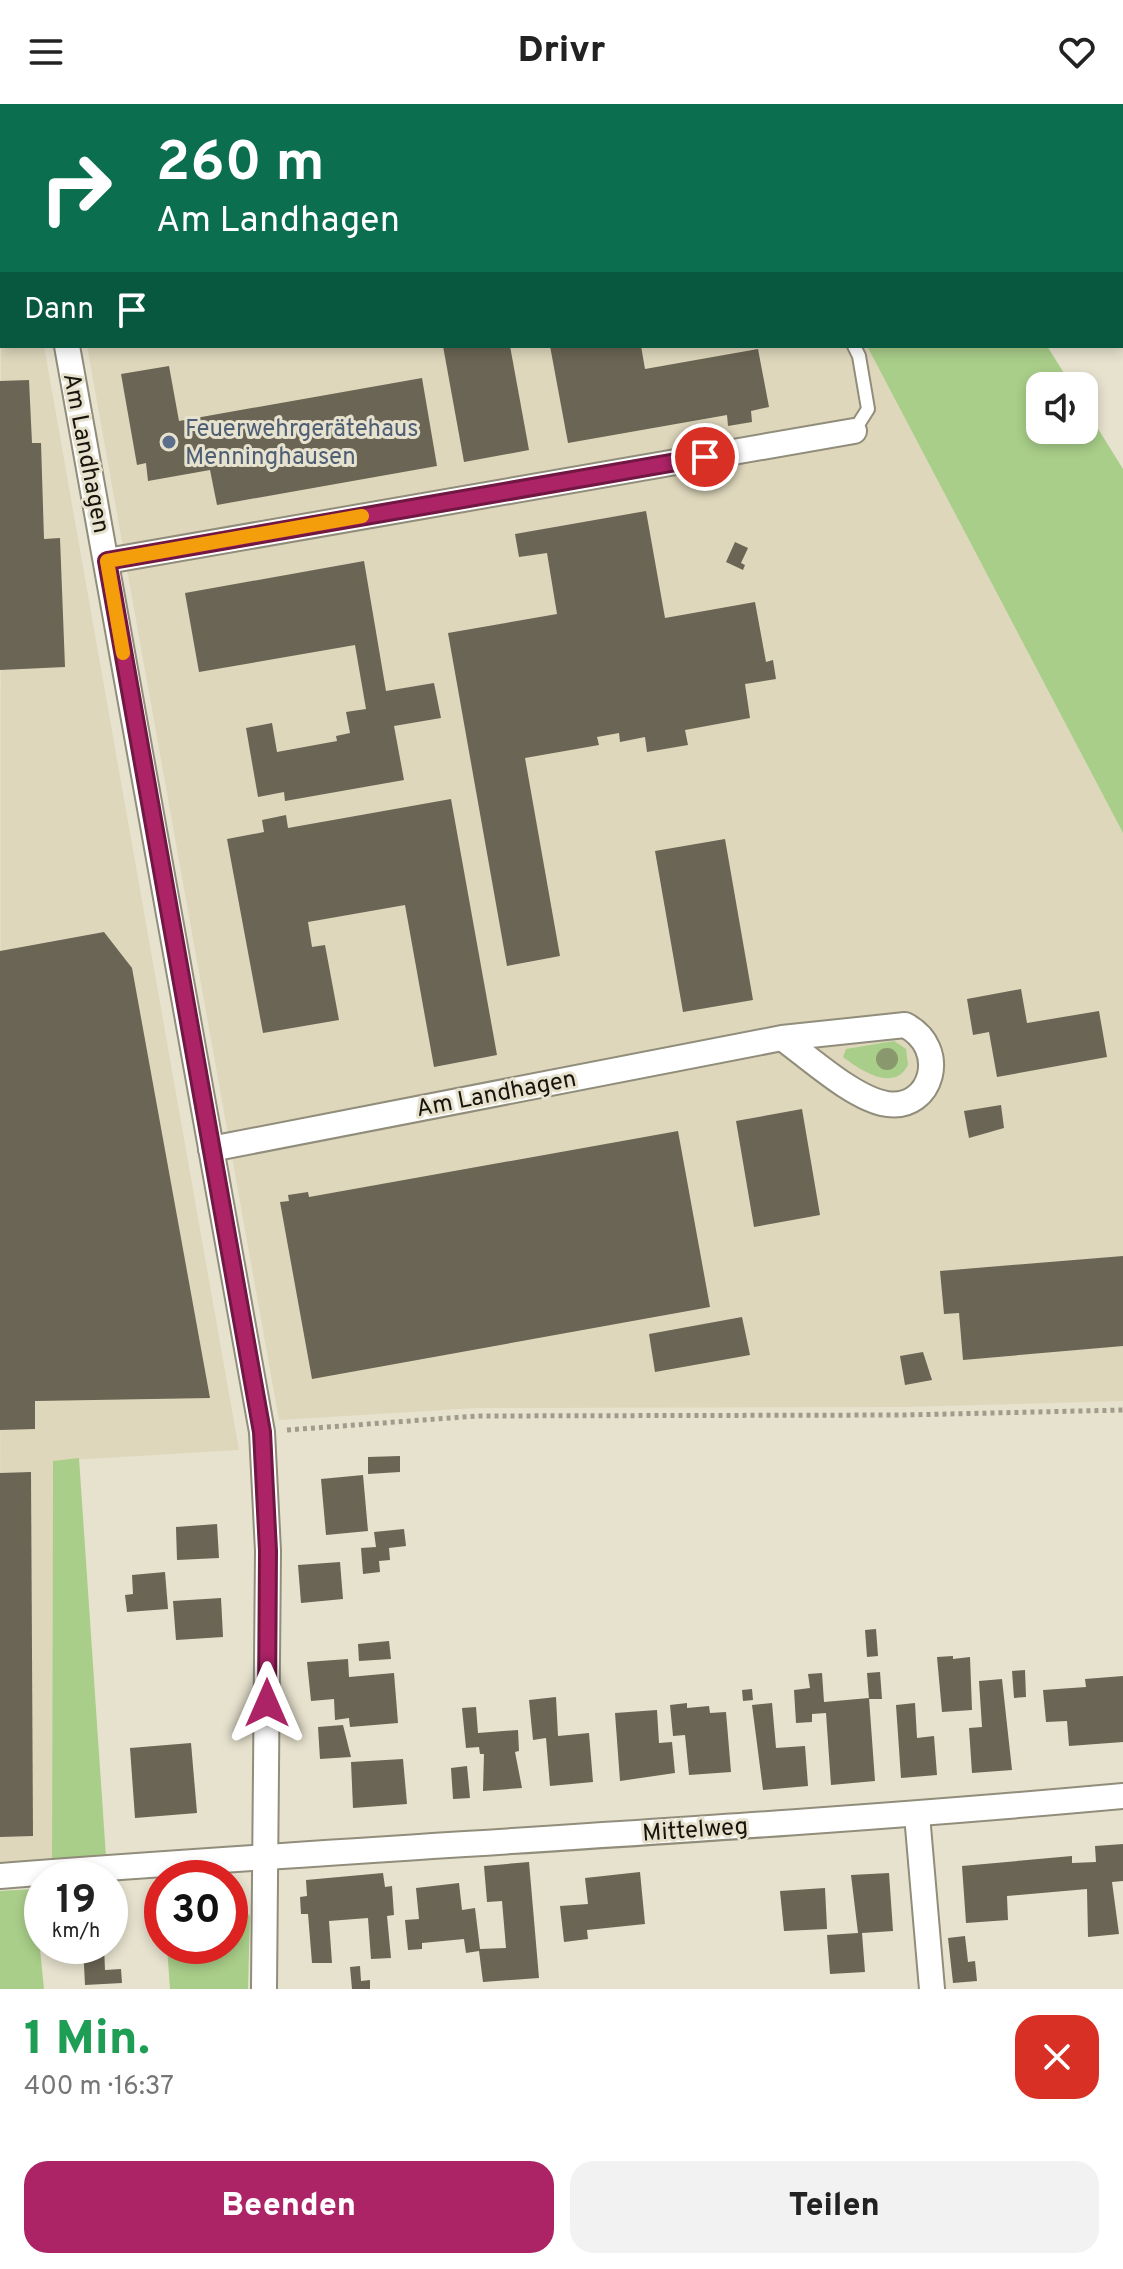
<!DOCTYPE html>
<html lang="de">
<head>
<meta charset="utf-8">
<style>
  :root { --surface:#fff; --page:#f2f2f2; --text:#222; --muted:#767676; --accent:#ac2366 }
  body { margin:0; font-family:Overpass,sans-serif; background:var(--page); color:var(--text); height:100vh; display:flex; flex-direction:column; font-size:30px; white-space:nowrap }
  * { box-sizing:border-box; margin:0 }
  p { font-size:26px; color:var(--muted) }
  .icon { flex:none; width:44px; height:44px; fill:none; stroke:currentColor; stroke-width:2; stroke-linecap:round; stroke-linejoin:round }
  .map { position:relative; height:1885px; overflow:hidden }
  .side { display:flex; flex-direction:column; background:var(--surface); flex:1 }
  .side>* { flex:none }
  .banner { position:absolute; left:0px; top:0px; width:1124px; height:244px; box-shadow:0 4px 12px #0003; background:#0b6e4f; color:#fff; overflow:hidden }
  .tools { position:absolute; left:1026px; top:268px; display:grid; gap:16px }
  .tools a { display:grid; place-items:center; width:72px; height:72px; border-radius:16px; background:var(--surface); box-shadow:0 4px 12px #0003; font-size:40px }
  .speed { position:absolute; left:24px; top:1756px; display:flex; gap:16px; font-size:40px; font-weight:700; text-align:center }
  .speed>* { display:grid; place-content:center; width:104px; height:104px; border-radius:50%; background:var(--surface); box-shadow:0 4px 12px #0003; line-height:1 }
  .speed small { font-size:20px; font-weight:400 }
  .speed .limit { border:12px solid #d22; background:#fff; color:#111 }
  .pin { position:absolute; display:grid; place-items:center; width:68px; height:68px; color:#fff; margin:-34px; border:4px solid #fff; border-radius:50%; box-shadow:0 2px 8px #0007 }
  .me { position:absolute; width:88px; margin:-44px; rotate:0deg; stroke-linejoin:round; filter:drop-shadow(0 0 6px #0008) }
  .turn { display:flex; align-items:center; gap:28px; height:168px; padding:0 24px; font-size:36px }
  .turn .icon { width:104px; height:104px; stroke-width:2.5 }
  .turn b { display:block; font-size:56px; line-height:68px }
  .then { display:flex; align-items:center; height:76px; padding:0 24px; background:#0003; gap:16px; font-size:30px }
  .round { display:grid; place-items:center; flex:none; width:84px; height:84px; border-radius:24px; background:var(--page) }
  .overview { display:flex; align-items:center; justify-content:space-between; height:136px; padding:0 24px }
  h1 { font-size:48px; font-weight:800; line-height:60px; color:#1e9e55 }
  .primary-button { display:flex; gap:16px; margin-top:auto; padding:16px 24px }
  .primary-button a { flex:1; height:92px; border-radius:24px; background:var(--accent); color:#fff; font-size:32px; font-weight:800; line-height:92px; text-align:center }
  .primary-button a+a { background:var(--page); color:var(--text) }
  header { display:flex; justify-content:space-between; align-items:center; height:104px; padding:0 24px; background:var(--surface); font-size:36px; font-weight:800 }
  .map>svg:first-child { display:block }
  .built { fill:#ded7bc }
  .green { fill:#a9ce89 }
  .building { fill:#6a6554 }
  .lines { fill:none; stroke-linecap:round; stroke-linejoin:round }
  .lane-casing { stroke:#918d7b; stroke-width:16 }
  .street-casing { stroke:#918d7b; stroke-width:28 }
  .path { stroke:#a09c8c; stroke-width:5; stroke-dasharray:4 4; stroke-linecap:butt }
  .lane { stroke:#fff; stroke-width:12 }
  .street { stroke:#fff; stroke-width:24 }
  .tree { fill:#8a986e }
  .route-casing { stroke:#701742; stroke-width:20 }
  .route { stroke:#ac2366; stroke-width:14 }
  .slow { stroke:#f59e0b; stroke-width:14 }
  .service-dot { fill:#5c6f8a; stroke:#e7e2ce; stroke-width:3 }
  .labels { text-anchor:middle; stroke-width:6; stroke-linejoin:round; paint-order:stroke }
  .service-label { font-size:24px; fill:#4e5e75; stroke:#e7e2ce; text-anchor:start }
  .street-label { font-size:24px; fill:#16140d; stroke:#e7e2ce }
</style>
</head>
<body>
<header><svg class="icon" aria-label="menu" viewBox="0 0 24 24"><path d="M4 6h16M4 12h16M4 18h16"/></svg>Drivr<svg class="icon" aria-label="heart" viewBox="0 0 24 24"><path d="M12 20l-8-8c-3-5 5-10 8-4 3-6 11-1 8 4z"/></svg></header>
<div class="map">
<svg width="1123" height="1885" viewBox="0 0 1123 1885">
  <rect width="100%" height="100%" fill="#e7e2ce"/>
  <g class="built">
    <polygon points="1,0 2,242 44,242 239,1346 53,1357 52,1757 0,1760"/>
    <polygon points="44,0 740,0 741,2 44,2"/>
    <polygon points="87,242 867,242 1123,729 1123,1297 906,1303 477,1304 279,1316"/>
  </g>
  <g class="green">
    <polygon points="867,242 1047,242 1072,282 1040,282 1040,326 1084,326 1084,302 1123,365 1123,729"/>
    <path d="M 894,937 L 906,945 L 908,961 C 894,989 860,966 843,953 L 846,945 Z"/>
    <polygon points="79,1354 106,1753 52,1757 53,1357"/>
    <polygon points="34,1785 44,1885 0,1885 0,1787"/>
    <polygon points="230,1791 250,1812 248,1885 170,1885 167,1842 230,1842"/>
  </g>
  <g class="building">
    <polygon points="443,242 510,242 529,346 464,358"/>
    <polygon points="550,242 641,242 645,265 758,245 769,303 751,307 752,318 728,322 727,311 568,339"/>
    <polygon points="169,262 179,317 422,274 437,362 217,401 210,366 148,377 146,359 137,361 121,270"/>
    <polygon points="29,276 32,339 41,339 44,435 60,434 65,563 0,566 0,277"/>
    <polygon points="646,407 665,514 755,498 766,558 773,556 776,575 745,580 750,614 685,626 688,641 647,648 645,633 620,638 619,629 597,633 599,641 525,654 560,852 507,862 448,529 557,510 547,449 519,453 515,430"/>
    <polygon points="735,438 748,444 741,459 745,461 743,466 726,458"/>
    <polygon points="364,457 386,587 434,579 441,614 394,622 404,676 285,697 284,688 258,693 246,624 272,619 277,648 337,637 336,632 350,629 346,608 366,605 355,541 199,568 185,489"/>
    <polygon points="451,695 497,951 434,963 405,801 308,818 312,843 325,841 339,916 263,929 227,735 264,728 262,716 286,711 288,724"/>
    <polygon points="725,735 753,896 683,908 655,747"/>
    <polygon points="104,828 132,864 210,1294 35,1297 35,1325 0,1326 0,847"/>
    <polygon points="1021,885 1027,919 1099,907 1107,953 997,973 989,928 973,931 967,895"/>
    <polygon points="1001,1001 1004,1024 969,1034 964,1007"/>
    <polygon points="802,1005 820,1111 754,1123 736,1017"/>
    <polygon points="678,1027 710,1203 312,1275 280,1098 289,1097 288,1091 308,1088 309,1093"/>
    <polygon points="1123,1152 1123,1242 963,1256 959,1209 944,1210 940,1167"/>
    <polygon points="742,1213 750,1251 655,1268 649,1230"/>
    <polygon points="923,1248 932,1276 905,1281 900,1252"/>
    <polygon points="400,1352 400,1368 368,1370 368,1353"/>
    <polygon points="31,1368 33,1732 0,1733 0,1369"/>
    <polygon points="363,1371 368,1427 326,1431 321,1375"/>
    <polygon points="217,1420 219,1454 177,1456 176,1423"/>
    <polygon points="404,1425 406,1442 389,1444 390,1456 379,1457 380,1468 363,1470 361,1444 376,1443 374,1428"/>
    <polygon points="340,1458 343,1495 301,1499 298,1461"/>
    <polygon points="165,1468 168,1505 127,1508 125,1491 133,1490 132,1471"/>
    <polygon points="221,1494 223,1533 176,1536 173,1497"/>
    <polygon points="876,1525 878,1552 867,1553 865,1526"/>
    <polygon points="389,1537 391,1555 359,1557 358,1540"/>
    <polygon points="953,1552 953,1555 970,1553 972,1606 942,1608 937,1553"/>
    <polygon points="348,1555 349,1573 394,1569 398,1619 350,1623 349,1614 335,1616 334,1595 311,1597 307,1558"/>
    <polygon points="1025,1566 1026,1593 1014,1594 1012,1567"/>
    <polygon points="880,1568 882,1595 869,1595 867,1569"/>
    <polygon points="822,1569 824,1598 869,1594 875,1677 831,1681 826,1609 812,1610 812,1618 796,1619 794,1586 810,1584 808,1570"/>
    <polygon points="1123,1572 1123,1638 1069,1642 1067,1617 1046,1618 1043,1586 1086,1583 1085,1575"/>
    <polygon points="1002,1575 1012,1666 972,1669 969,1624 982,1623 979,1577"/>
    <polygon points="752,1585 753,1596 743,1597 742,1586"/>
    <polygon points="556,1593 558,1632 589,1629 593,1678 550,1682 546,1634 533,1636 529,1596"/>
    <polygon points="687,1599 687,1604 709,1602 710,1609 726,1608 731,1668 689,1671 685,1631 673,1632 670,1601"/>
    <polygon points="772,1599 776,1644 805,1642 808,1682 763,1686 752,1601"/>
    <polygon points="915,1599 917,1634 934,1632 937,1671 901,1674 896,1601"/>
    <polygon points="476,1603 478,1629 518,1626 519,1647 515,1648 522,1684 483,1687 484,1650 480,1650 479,1643 466,1644 462,1604"/>
    <polygon points="657,1606 659,1639 672,1638 675,1669 620,1677 615,1609"/>
    <polygon points="343,1621 351,1653 320,1655 318,1623"/>
    <polygon points="191,1639 197,1709 135,1714 130,1644"/>
    <polygon points="403,1655 407,1700 353,1704 351,1658"/>
    <polygon points="467,1662 470,1694 453,1695 451,1664"/>
    <polygon points="1123,1740 1123,1777 1112,1778 1119,1830 1088,1833 1087,1785 1007,1792 1008,1816 966,1819 962,1762 1072,1752 1072,1759 1096,1758 1095,1742"/>
    <polygon points="529,1758 539,1874 483,1878 479,1847 466,1849 464,1835 422,1839 422,1845 408,1846 405,1816 419,1815 416,1784 459,1779 462,1806 475,1804 480,1845 506,1844 502,1797 487,1798 484,1762"/>
    <polygon points="640,1768 645,1820 587,1826 588,1835 564,1838 560,1802 588,1800 585,1774"/>
    <polygon points="383,1769 385,1783 392,1782 394,1811 387,1812 391,1854 371,1855 368,1814 329,1817 332,1859 312,1859 308,1810 301,1810 300,1793 307,1792 306,1776"/>
    <polygon points="889,1769 893,1827 862,1829 865,1868 830,1870 827,1831 858,1829 851,1771"/>
    <polygon points="825,1784 827,1825 784,1827 780,1787"/>
    <polygon points="110,1793 115,1793 117,1832 110,1832"/>
    <polygon points="965,1832 968,1858 975,1857 977,1877 953,1879 948,1834"/>
    <polygon points="83,1842 104,1842 105,1866 121,1865 122,1879 85,1881"/>
    <polygon points="360,1862 361,1877 370,1876 370,1885 352,1885 350,1863"/>
  </g>
  <g class="lines">
    <defs>
      <polyline id="lane" points="854,242 859,252 868,305 854,327"/>
      <g id="street">
        <polyline points="22,0 22,2"/>
        <polyline points="1109,0 1111,2"/>
        <polyline points="67,242 262,1328 268,1447 264,1885"/>
        <polyline points="107,457 854,327"/>
        <path d="M 211,1045 L 782,934 L 905,921 C 950,944 932,1007 887,1000 C 854,995 810,954 782,934"/>
        <polyline points="917,1711 932,1885"/>
        <path d="M 0,1772 C 374,1743 749,1726 1123,1692"/>
      </g>
    </defs>
    <use href="#lane" class="lane-casing"/>
    <use href="#street" class="street-casing"/>
    <polyline class="path" points="287,1326 477,1312 905,1311 1123,1306"/>
    <use href="#lane" class="lane"/>
    <use href="#street" class="street"/>
  </g>
  <circle class="tree" cx="887" cy="955" r="11"/>
  <g class="lines">
    <defs>
      <polyline id="route" points="267,1599 268,1447 262,1328 107,457 705,353"/>
    </defs>
    <use href="#route" class="route-casing"/>
    <use href="#route" class="route"/>
    <polyline class="slow" points="123,549 107,457 362,412"/>
  </g>
  <circle class="service-dot" cx="169" cy="338" r="8"/>
  <g class="labels">
    <g class="service-label">
      <text x="185" y="332">Feuerwehrgerätehaus<tspan x="185" dy="28">Menninghausen</tspan></text>
    </g>
    <g class="street-label">
      <text transform="translate(87 349) rotate(79)" y="8">Am Landhagen</text>
      <text transform="translate(496 989) rotate(-11)" y="8">Am Landhagen</text>
      <text transform="translate(695 1725) rotate(-4)" y="8">Mittelweg</text>
    </g>
  </g>
</svg>
<div class="tools">
<a><svg class="icon" aria-label="sound" viewBox="0 0 24 24"><path d="M4 9h4l5-4v14l-5-4H4zM17 9q2 3 0 6"/></svg></a>
</div>
<div class="speed"><div>19<small>km/h</small></div><div class="limit">30</div></div>
<div class="pin" style="left:705px;top:353px;background:#d93025"><svg class="icon" aria-label="arrive" viewBox="0 0 24 24"><path d="M6 21V4h12l-3 4 3 4H6"/></svg></div>
<svg class="me" style="left:267px;top:1599px" viewBox="-20 -20 40 40"><path d="M0-17L14 15 0 8-14 15z" fill="#ac2366" stroke="#fff" stroke-width="4"/></svg>
<div class="banner">
<div class="turn"><svg class="icon" aria-label="right" viewBox="0 0 24 24"><path d="M7 20v-9h11M14 6l5 5-5 5"/></svg><div><b>260 m</b>Am Landhagen</div></div>
<div class="then">Dann<svg class="icon" aria-label="arrive" viewBox="0 0 24 24"><path d="M6 21V4h12l-3 4 3 4H6"/></svg></div>
</div>
</div>
<section class="side">
<div class="overview"><div><h1>1 Min.</h1><p>400 m · 16:37</p></div><a class="round" style="background:#d93025;color:#fff"><svg class="icon" aria-label="close" viewBox="0 0 24 24"><path d="M6 6l12 12M18 6L6 18"/></svg></a></div>
<div class="primary-button"><a>Beenden</a><a>Teilen</a></div>
</section>
</body>
</html>
